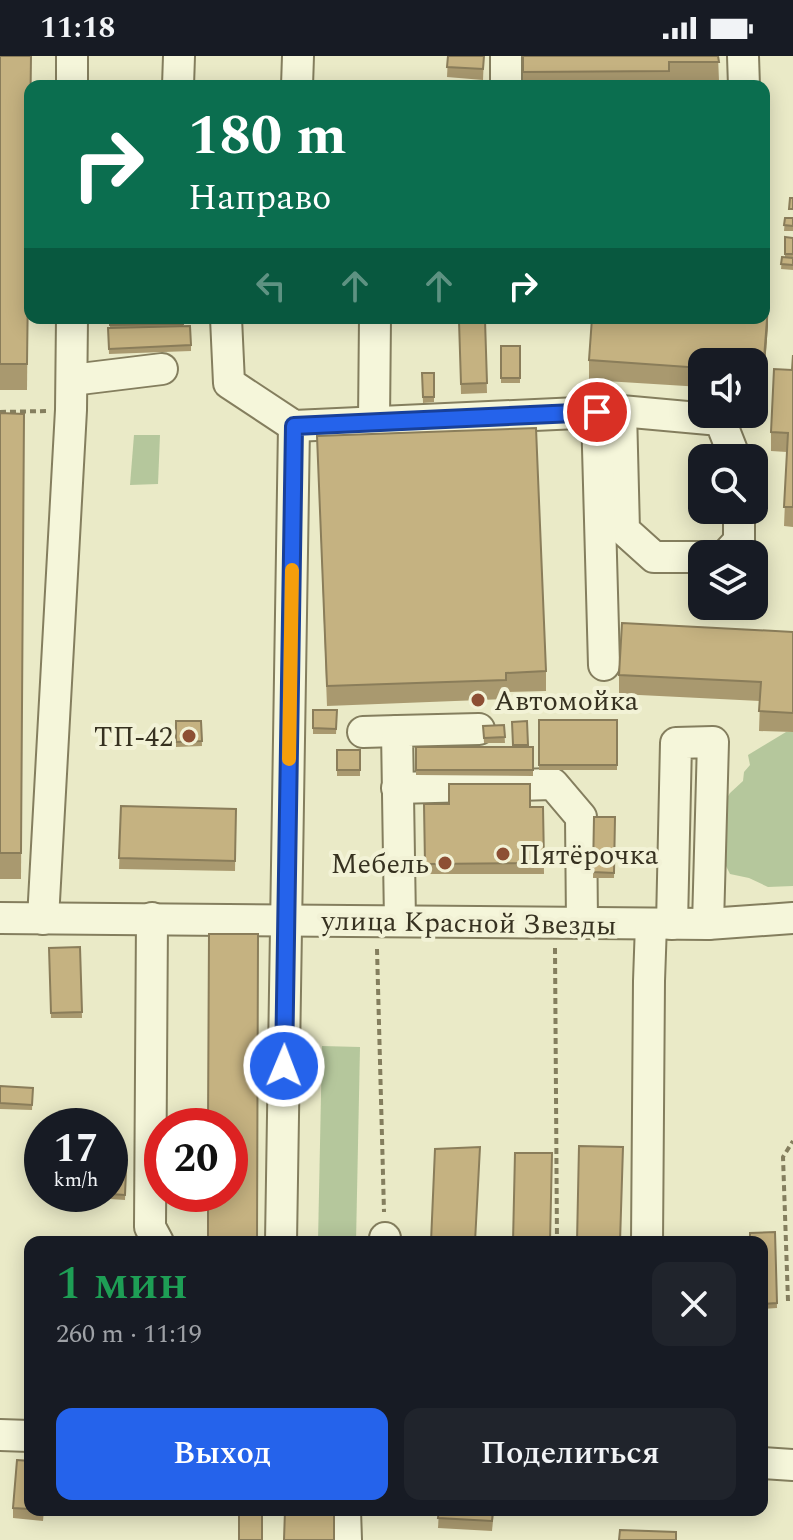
<!DOCTYPE html>
<html lang="ru">
<head>
<meta charset="utf-8">
<style>
  :root { --surface:#171b24; --page:#20242c; --text:#f1f3f6; --muted:#9ea1a6; --accent:#2563eb }
  body { margin:0; font-family:Spectral,serif; background:var(--page); color:var(--text); height:100vh; display:flex; flex-direction:column; font-size:30px; white-space:nowrap }
  * { box-sizing:border-box; margin:0 }
  p { font-size:26px; color:var(--muted) }
  .icon { flex:none; width:44px; height:44px; fill:none; stroke:currentColor; stroke-width:2; stroke-linecap:round; stroke-linejoin:round }
  .map { position:relative; flex:1; overflow:hidden }
  .drawer { position:absolute; left:24px; top:1180px; width:744px; height:280px; display:flex; flex-direction:column; background:var(--surface); border-radius:16px; box-shadow:0 4px 20px #0003 }
  .drawer>* { flex:none }
  .top-card { position:absolute; left:24px; top:24px; width:746px; height:244px; border-radius:16px; box-shadow:0 4px 20px #0003; background:#0b6e4f; color:#fff; overflow:hidden }
  .controls { position:absolute; left:688px; top:292px; display:grid; gap:16px }
  .controls a { display:grid; place-items:center; width:80px; height:80px; border-radius:16px; background:var(--surface); box-shadow:0 4px 20px #0003; font-size:40px }
  .speed { position:absolute; left:24px; top:1052px; display:flex; gap:16px; font-size:40px; font-weight:700; text-align:center }
  .speed>* { display:grid; place-content:center; width:104px; height:104px; border-radius:50%; background:var(--surface); box-shadow:0 4px 20px #0003; line-height:1 }
  .speed small { font-size:20px; font-weight:400 }
  .speed .limit { border:12px solid #d22; background:#fff; color:#111 }
  .pin { position:absolute; display:grid; place-items:center; width:68px; height:68px; color:#fff; margin:-34px; border:4px solid #fff; border-radius:50%; box-shadow:0 2px 8px #0007 }
  .me { position:absolute; width:88px; margin:-44px; rotate:1deg; stroke-linejoin:round; filter:drop-shadow(0 0 6px #0008) }
  .turn { display:flex; align-items:center; gap:28px; height:168px; padding:0 32px; font-size:36px }
  .turn .icon { width:104px; height:104px; stroke-width:2.5 }
  .turn b { display:block; font-size:56px; line-height:68px }
  .lanes { display:flex; align-items:center; height:76px; padding:0 32px; background:#0003; justify-content:center; gap:40px; direction:ltr }
  .lanes .off { opacity:.35 }
  .round { display:grid; place-items:center; flex:none; width:84px; height:84px; border-radius:16px; background:var(--page) }
  .summary { display:flex; align-items:center; justify-content:space-between; height:136px; padding:0 32px }
  h1 { font-size:48px; font-weight:600; line-height:60px; color:#1e9e55 }
  .cta { display:flex; gap:16px; margin-top:auto; padding:16px 32px }
  .cta a { flex:1; height:92px; border-radius:16px; background:var(--accent); color:#fff; font-size:32px; font-weight:600; line-height:92px; text-align:center }
  .cta a+a { background:var(--page); color:var(--text) }
  .status { display:flex; justify-content:space-between; align-items:center; height:56px; padding:0 40px; background:var(--surface); direction:ltr }
  .status svg { height:22px; fill:currentColor }
  .map>svg:first-child { display:block }
  .green { fill:#b5c79c }
  .lines { fill:none; stroke-linecap:round; stroke-linejoin:round }
  .minor-casing { stroke:#847e5e; stroke-width:34 }
  .path { stroke:#847e5e; stroke-width:4; stroke-dasharray:6 4; stroke-linecap:butt }
  .minor { stroke:#f5f6da; stroke-width:30 }
  .wall { fill:#a9996f }
  .shaded-wall { fill:#8a7d5a }
  .building { fill:#c5b281; stroke:#8a7d5a; stroke-width:2 }
  .route-casing { stroke:#184099; stroke-width:20 }
  .route { stroke:#2563eb; stroke-width:14 }
  .slow { stroke:#f59e0b; stroke-width:14 }
  .poi-dot { fill:#8d4f34; stroke:#f2f2d6; stroke-width:3 }
  .labels { text-anchor:middle; stroke-width:8; stroke-linejoin:round; paint-order:stroke }
  .poi-label { font-size:28px; fill:#363120; stroke:#f2f2d6; text-anchor:start }
  .street-label { font-size:28px; fill:#363120; stroke:#f2f2d6 }
</style>
</head>
<body>
<div class="status"><b>11:18</b><svg viewBox="0 0 49 12"><path d="M0 12V9h3v3zM5 12V6h3v6zM10 12V3h3v9zM15 12V0h3v12zM26 1h20v11H26zM47 4h2v5h-2z"/></svg></div>
<div class="map">
<svg width="793" height="1484" viewBox="0 0 793 1484">
  <rect width="100%" height="100%" fill="#eaeac7"/>
  <g class="green">
    <polygon points="134,379 160,379 158,428 130,429"/>
    <polygon points="786,676 793,676 793,830 768,831 749,822 730,818 722,802 725,745 730,737 743,725 744,716 750,709 748,699"/>
    <polygon points="322,990 360,991 356,1186 318,1186"/>
  </g>
  <g class="lines">
    <defs>
      <g id="minor">
        <polyline points="72,0 72,30"/>
        <polyline points="743,0 744,30"/>
        <polyline points="178,30 179,0"/>
        <polyline points="297,30 298,0"/>
        <polyline points="506,30 506,0"/>
        <polyline points="226,262 229,327 294,370 621,355 720,364 735,402"/>
        <polyline points="72,324 162,313"/>
        <polyline points="621,355 624,474 654,501 702,501"/>
        <polyline points="597,356 604,609"/>
        <polyline points="374,365 375,262"/>
        <polyline points="727,498 739,485 739,454"/>
        <polyline points="363,676 397,675"/>
        <polyline points="397,732 553,728 581,761 582,867"/>
        <polyline points="0,862 708,868 793,862"/>
        <polyline points="152,862 150,1171 158,1186"/>
        <polyline points="43,863 71,354 72,262"/>
        <polyline points="400,865 397,675 479,673"/>
        <polyline points="672,868 676,687 713,686 708,868"/>
        <polyline points="281,1186 294,370"/>
        <polyline points="385,1186 385,1182"/>
        <polyline points="647,1186 649,925 651,868"/>
        <polyline points="0,1379 30,1380"/>
        <polyline points="762,1407 793,1409"/>
        <polyline points="345,1454 346,1484"/>
      </g>
    </defs>
    <use href="#minor" class="minor-casing"/>
    <g class="path">
      <polyline points="0,356 46,355"/>
      <polyline points="555,892 557,1186"/>
      <polyline points="377,893 384,1156"/>
      <polyline points="788,1245 783,1101 793,1085"/>
    </g>
    <use href="#minor" class="minor"/>
  </g>
  <g class="wall">
    <polygon points="0,0 30,30 27,334 0,334"/>
    <polygon points="448,0 484,0 483,24 447,21"/>
    <polygon points="523,0 718,0 719,25 669,25 669,30 523,30"/>
    <polygon points="785,162 793,162 793,175 784,175"/>
    <polygon points="785,181 793,182 793,214 781,213 782,201 785,201"/>
    <polygon points="110,262 183,262 183,270 191,289 191,295 109,298 108,272 110,272"/>
    <polygon points="485,264 487,337 461,338 459,265"/>
    <polygon points="768,269 763,336 754,335 754,306 702,306 702,331 589,324 589,304"/>
    <rect x="501" y="290" width="19" height="37"/>
    <polygon points="793,299 793,471 784,470 787,396 771,395 771,376 792,314"/>
    <polygon points="422,317 434,317 434,346 423,347"/>
    <polygon points="0,357 24,358 21,823 0,823"/>
    <polygon points="317,380 546,615 546,635 506,636 506,643 327,650"/>
    <polygon points="793,576 793,676 759,675 760,645 619,638 619,619"/>
    <polygon points="313,654 337,654 336,678 313,678"/>
    <rect x="539" y="664" width="78" height="50"/>
    <polygon points="176,665 201,665 202,690 176,691"/>
    <polygon points="527,665 528,691 533,691 533,720 416,719 416,691 513,691 512,666"/>
    <polygon points="504,669 505,687 484,687 483,670"/>
    <rect x="337" y="694" width="23" height="26"/>
    <polygon points="424,748 543,751 544,818 425,818"/>
    <polygon points="121,750 236,753 235,815 119,813"/>
    <polygon points="594,761 615,761 614,822 593,822"/>
    <polygon points="80,891 82,962 51,962 49,892"/>
    <polygon points="0,1030 33,1032 32,1054 0,1053"/>
    <polygon points="126,1115 125,1144 95,1142 95,1138 110,1138"/>
    <polygon points="775,1176 777,1252 762,1253 762,1186"/>
    <polygon points="762,1316 764,1316 765,1371 762,1371"/>
    <polygon points="30,1405 30,1454 44,1454 43,1465 13,1462 13,1452"/>
    <polygon points="439,1454 494,1454 492,1475 438,1472"/>
  </g>
  <polygon class="shaded-wall" points="768,250 768,269 763,336 763,316"/>
  <g class="building">
    <polygon points="0,0 31,0 27,308 0,308"/>
    <polygon points="448,0 484,0 483,13 447,11"/>
    <polygon points="523,0 718,0 719,6 669,6 669,15 523,16"/>
    <polygon points="452,25 492,29 492,30 452,30"/>
    <polygon points="790,142 793,142 793,153 789,153"/>
    <polygon points="785,162 793,162 793,170 784,169"/>
    <polygon points="785,181 793,182 793,198 785,198"/>
    <polygon points="782,201 793,202 793,209 781,208"/>
    <polygon points="764,250 768,250 763,316 754,316 754,306 702,306 702,312 589,304 592,262 764,262"/>
    <polygon points="110,262 183,262 183,268 110,269"/>
    <polygon points="485,264 487,327 461,328 459,265"/>
    <polygon points="190,270 191,289 109,293 108,272"/>
    <rect x="501" y="290" width="19" height="32"/>
    <polygon points="793,299 793,451 784,451 788,377 771,376 774,313 792,314"/>
    <polygon points="422,317 434,317 434,341 423,341"/>
    <polygon points="0,357 24,358 21,797 0,797"/>
    <polygon points="536,372 546,615 506,617 506,624 327,630 317,380"/>
    <polygon points="622,567 793,576 793,657 759,655 761,626 619,619"/>
    <polygon points="313,654 337,654 336,673 313,672"/>
    <rect x="539" y="664" width="78" height="45"/>
    <polygon points="176,665 201,665 202,685 176,686"/>
    <polygon points="527,665 528,689 513,689 512,666"/>
    <polygon points="504,669 505,681 484,682 483,670"/>
    <rect x="416" y="691" width="117" height="23"/>
    <rect x="337" y="694" width="23" height="20"/>
    <polygon points="449,728 530,728 530,751 543,751 544,807 425,808 424,748 449,748"/>
    <polygon points="121,750 236,753 235,805 119,802"/>
    <polygon points="594,761 615,761 614,817 593,816"/>
    <polygon points="209,878 258,878 257,1186 208,1186 208,1138 230,1138 230,1070 208,1070"/>
    <polygon points="80,891 82,956 51,957 49,892"/>
    <polygon points="0,1030 33,1032 32,1049 0,1047"/>
    <polygon points="579,1090 623,1091 620,1186 577,1186"/>
    <polygon points="480,1091 475,1186 431,1186 435,1093"/>
    <polygon points="515,1097 552,1097 550,1186 513,1186"/>
    <polygon points="110,1114 126,1115 125,1139 110,1138"/>
    <polygon points="775,1176 777,1247 762,1248 762,1186 750,1186 750,1177"/>
    <polygon points="94,1182 153,1184 153,1186 94,1186"/>
    <polygon points="762,1316 764,1316 765,1361 762,1361"/>
    <polygon points="17,1404 30,1405 30,1453 13,1452"/>
    <rect x="239" y="1454" width="23" height="30"/>
    <polygon points="285,1454 334,1454 334,1484 284,1484"/>
    <polygon points="439,1454 493,1454 492,1465 438,1462"/>
    <polygon points="620,1474 676,1476 676,1484 619,1484"/>
  </g>
  <g class="lines">
    <defs>
      <polyline id="route" points="284,1010 294,370 597,356"/>
    </defs>
    <use href="#route" class="route-casing"/>
    <use href="#route" class="route"/>
    <polyline class="slow" points="289,703 292,514"/>
  </g>
  <g class="poi-dot">
    <circle cx="478" cy="644" r="8"/>
    <circle cx="189" cy="680" r="8"/>
    <circle cx="503" cy="798" r="8"/>
    <circle cx="445" cy="807" r="8"/>
  </g>
  <g class="labels">
    <g class="poi-label">
      <text x="494" y="654">Автомойка</text>
      <text x="173" y="690" text-anchor="end">ТП-42</text>
      <text x="519" y="808">Пятёрочка</text>
      <text x="429" y="817" text-anchor="end">Мебель</text>
    </g>
    <g class="street-label">
      <text transform="translate(469 866) rotate(1)" y="10">улица Красной Звезды</text>
    </g>
  </g>
</svg>
<div class="controls">
<a><svg class="icon" aria-label="sound" viewBox="0 0 24 24"><path d="M4 9h4l5-4v14l-5-4H4zM17 9q2 3 0 6"/></svg></a>
<a><svg class="icon" aria-label="search" viewBox="0 0 24 24"><circle cx="10" cy="10" r="6"/><path d="M15 15l6 6"/></svg></a>
<a><svg class="icon" aria-label="layers" viewBox="0 0 24 24"><path d="M12 4l9 5-9 5-9-5zM3 14l9 5 9-5"/></svg></a>
</div>
<div class="speed"><div>17<small>km/h</small></div><div class="limit">20</div></div>
<div class="pin" style="left:597px;top:356px;background:#d93025"><svg class="icon" aria-label="arrive" viewBox="0 0 24 24"><path d="M6 21V4h12l-3 4 3 4H6"/></svg></div>
<svg class="me" style="left:284px;top:1010px" viewBox="-20 -20 40 40"><circle r="17" fill="#2563eb" stroke="#fff" stroke-width="3"/><path d="M0-11L8 9 0 5-8 9z" fill="#fff"/></svg>
<div class="top-card">
<div class="turn"><svg class="icon" aria-label="right" viewBox="0 0 24 24"><path d="M7 20v-9h11M14 6l5 5-5 5"/></svg><div><b>180 m</b>Направо</div></div>
<div class="lanes"><svg class="icon off" aria-label="left" viewBox="0 0 24 24"><path d="M17 20v-9H6M10 6l-5 5 5 5"/></svg><svg class="icon off" aria-label="ahead" viewBox="0 0 24 24"><path d="M12 20V5M6 11l6-6 6 6"/></svg><svg class="icon off" aria-label="ahead" viewBox="0 0 24 24"><path d="M12 20V5M6 11l6-6 6 6"/></svg><svg class="icon" aria-label="right" viewBox="0 0 24 24"><path d="M7 20v-9h11M14 6l5 5-5 5"/></svg></div>
</div>
<section class="drawer">
<div class="summary"><div><h1>1 мин</h1><p>260 m · 11:19</p></div><a class="round"><svg class="icon" aria-label="close" viewBox="0 0 24 24"><path d="M6 6l12 12M18 6L6 18"/></svg></a></div>
<div class="cta"><a>Выход</a><a>Поделиться</a></div>
</section>
</div>
</body>
</html>
